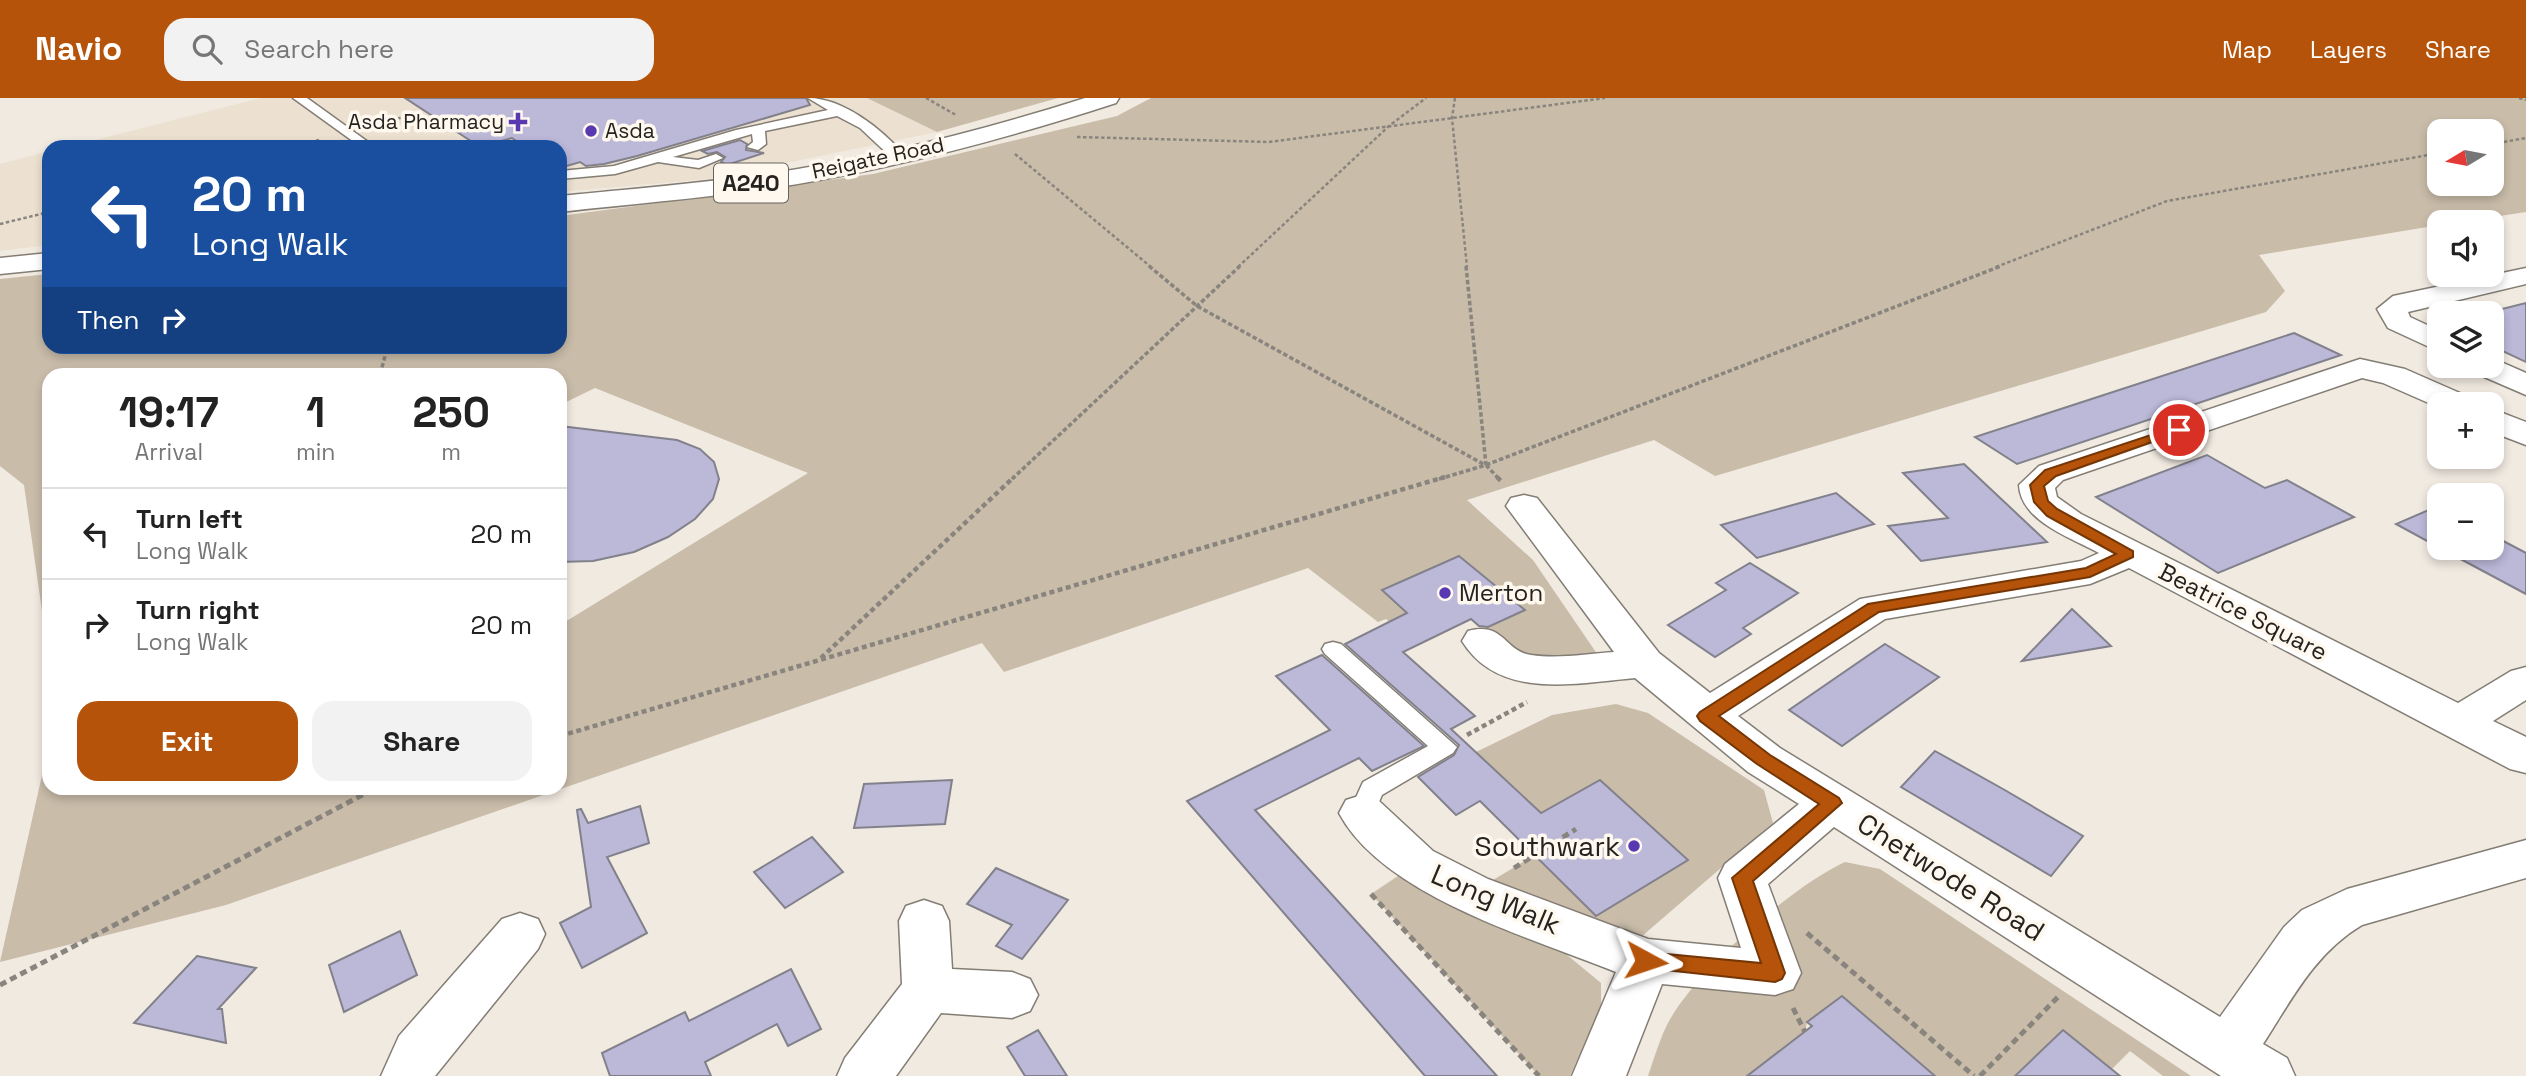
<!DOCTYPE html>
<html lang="en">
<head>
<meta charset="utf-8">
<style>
  :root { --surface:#fff; --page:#f2f2f2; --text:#222; --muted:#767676; --line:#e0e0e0; --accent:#b45309 }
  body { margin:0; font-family:"Space Grotesk",sans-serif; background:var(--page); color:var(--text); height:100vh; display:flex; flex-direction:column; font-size:26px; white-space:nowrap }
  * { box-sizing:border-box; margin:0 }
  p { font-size:23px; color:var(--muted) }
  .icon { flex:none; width:38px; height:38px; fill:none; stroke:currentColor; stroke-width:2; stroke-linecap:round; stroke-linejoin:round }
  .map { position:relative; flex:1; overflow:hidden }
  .sheet { position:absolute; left:42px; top:270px; width:525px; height:427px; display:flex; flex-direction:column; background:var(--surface); border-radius:21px; box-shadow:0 4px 10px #0003 }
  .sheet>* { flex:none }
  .banner { position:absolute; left:42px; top:42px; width:525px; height:214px; border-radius:21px; box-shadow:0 4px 10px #0003; background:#1a4fa0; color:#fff; overflow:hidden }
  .needle { width:46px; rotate:260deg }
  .fabs { position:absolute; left:2427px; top:21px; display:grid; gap:14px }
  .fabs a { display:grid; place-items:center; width:77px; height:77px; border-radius:14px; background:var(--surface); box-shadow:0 4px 10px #0003; font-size:35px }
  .pin { position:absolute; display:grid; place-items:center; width:60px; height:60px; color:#fff; margin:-30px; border:4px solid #fff; border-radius:50%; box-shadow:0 2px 7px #0007 }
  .me { position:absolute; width:77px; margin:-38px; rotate:95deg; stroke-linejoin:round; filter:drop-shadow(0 0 5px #0008) }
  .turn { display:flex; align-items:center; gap:24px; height:147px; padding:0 35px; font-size:32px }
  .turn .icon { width:91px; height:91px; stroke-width:2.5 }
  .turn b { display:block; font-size:49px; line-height:60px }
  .then { display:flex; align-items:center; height:66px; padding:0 35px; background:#0003; gap:14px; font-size:26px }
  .eta { display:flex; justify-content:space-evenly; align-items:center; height:119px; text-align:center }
  .eta b { font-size:42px; font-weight:700; line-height:49px }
  .action { display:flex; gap:14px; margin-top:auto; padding:14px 35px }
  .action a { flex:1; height:80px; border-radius:21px; background:var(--accent); color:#fff; font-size:28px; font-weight:700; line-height:80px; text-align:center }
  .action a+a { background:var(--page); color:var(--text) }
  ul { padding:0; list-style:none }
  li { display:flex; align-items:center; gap:21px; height:91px; padding:0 35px; border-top:2px solid var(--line) }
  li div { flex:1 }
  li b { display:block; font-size:26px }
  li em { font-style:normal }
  header { display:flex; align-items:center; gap:42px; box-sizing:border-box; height:98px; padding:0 35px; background:var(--accent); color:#fff }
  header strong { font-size:33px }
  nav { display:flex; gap:38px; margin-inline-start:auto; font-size:24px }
  .search { width:490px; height:63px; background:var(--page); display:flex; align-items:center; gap:18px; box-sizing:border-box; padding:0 24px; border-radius:21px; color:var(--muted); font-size:26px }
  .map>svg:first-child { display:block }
  .built { fill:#ece1d0 }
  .green { fill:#c9bca9; fill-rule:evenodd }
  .building { fill:#bbb8d8; stroke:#82818b; stroke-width:2 }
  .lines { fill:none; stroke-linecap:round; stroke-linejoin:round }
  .service-casing { stroke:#837d74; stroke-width:3 }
  .minor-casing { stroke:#837d74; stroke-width:3 }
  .trunk-casing { stroke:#837d74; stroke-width:3 }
  .path-far3 { stroke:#89857e; stroke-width:2.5; stroke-dasharray:3.5 2.5; stroke-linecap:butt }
  .path-far2 { stroke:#89857e; stroke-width:3.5; stroke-dasharray:4.5 2.5; stroke-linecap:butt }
  .path-far1 { stroke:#89857e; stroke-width:4.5; stroke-dasharray:5 3.5; stroke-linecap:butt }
  .path { stroke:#89857e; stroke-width:5; stroke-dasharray:7 4.5; stroke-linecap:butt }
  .service { fill:#fff; fill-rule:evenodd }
  .minor { fill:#fff; fill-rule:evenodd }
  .trunk { fill:#fff; fill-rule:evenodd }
  .route { fill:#b45309; stroke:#753606; stroke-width:2 }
  .poi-dot { fill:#5939b1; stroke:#fef8ee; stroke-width:2.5 }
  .labels { text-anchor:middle; stroke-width:7; stroke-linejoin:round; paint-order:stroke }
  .far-poi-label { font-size:21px; fill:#25231f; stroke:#fef8ee; text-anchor:end }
  .far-street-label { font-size:21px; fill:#25231f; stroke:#fef8ee }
  .shield { fill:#fef8ee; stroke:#66635d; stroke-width:2 }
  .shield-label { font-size:23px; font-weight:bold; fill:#25231f }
  .poi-label { font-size:24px; fill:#25231f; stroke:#fef8ee; text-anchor:start }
  .street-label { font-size:24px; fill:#25231f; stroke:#fef8ee }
  .near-poi-label { font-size:28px; fill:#25231f; stroke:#fef8ee; text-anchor:end }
  .near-street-label { font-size:28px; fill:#25231f; stroke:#fef8ee }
</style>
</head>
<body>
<header>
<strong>Navio</strong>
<div class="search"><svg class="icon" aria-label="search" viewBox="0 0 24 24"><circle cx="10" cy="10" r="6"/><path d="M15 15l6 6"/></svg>Search here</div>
<nav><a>Map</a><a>Layers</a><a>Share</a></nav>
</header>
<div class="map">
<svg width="2526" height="978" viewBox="0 0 2526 978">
  <rect width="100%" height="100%" fill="#f1eae1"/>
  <g class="built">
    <polygon points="261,0 867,0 937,34 708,81 560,94 560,49 67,49"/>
    <polygon points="49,53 49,147 0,153 0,66"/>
  </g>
  <g class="green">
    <polygon points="867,0 1058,0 937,34"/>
    <path d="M 1151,0 L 2526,0 L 2526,114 L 2460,124 L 2440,124 L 2439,127 L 2259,157 L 2285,193 L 2266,214 L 1715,378 L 1654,342 L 1467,402 L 1533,462 L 1606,569 L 1556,573 L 1483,532 L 1525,511 L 1460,458 L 1382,492 L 1422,528 L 1404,537 L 1386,521 L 1378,524 L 1308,470 L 1004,574 L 982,545 L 226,807 L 0,864 L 49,646 L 49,690 L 560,690 L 560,527 L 808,375 L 595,290 L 560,307 L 560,276 L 49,276 L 49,562 L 24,387 L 0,368 L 0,181 L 49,176 L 49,248 L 560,248 L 560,118 L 873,76 L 1117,18 ZM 2440,33 L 2492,33 L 2492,86 L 2440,86 Z"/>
    <polygon points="1616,606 1648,615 1764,692 1773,725 1641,839 1609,833 1493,782 1533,758 1540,761 1600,682 1540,715 1476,654 1552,617"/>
    <path d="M 1845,764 L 1880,771 L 2191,978 L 2163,978 L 2130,953 L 2112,971 L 2063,932 L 2014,978 L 1936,978 L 1842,898 L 1807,924 L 1805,934 L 1747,978 L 1648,978 C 1654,961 1659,943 1667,927 C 1693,875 1792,788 1845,764 Z"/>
    <polygon points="1401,776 1555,847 1601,885 1601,909 1570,978 1539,978 1371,796"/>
  </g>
  <g class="building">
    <polygon points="405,0 806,0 810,7 637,58 604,66 586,68 580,64 560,70 560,49 525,49 512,40 480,49"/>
    <polygon points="740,42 747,46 746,52 764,55 727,67 721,64 725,59 717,54 708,56 702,53"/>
    <polygon points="2526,205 2526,264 2492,248 2492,215 2486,215"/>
    <polygon points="2294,235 2341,257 2017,366 1975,339"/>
    <polygon points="560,328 677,342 700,351 714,364 719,381 713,401 695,421 668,439 634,454 593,463 560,464"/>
    <polygon points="2207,357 2265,390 2287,382 2354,419 2218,475 2096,399"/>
    <polygon points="1964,366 2047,444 1921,463 1888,428 1948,420 1903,375"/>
    <polygon points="1836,395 1874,426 1757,460 1721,427"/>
    <polygon points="2438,408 2440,450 2396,426"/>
    <polygon points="2492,437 2526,455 2526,496 2440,450 2492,450"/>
    <polygon points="1459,458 1525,512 1488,529 1479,528 1471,521 1403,554 1475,618 1451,631 1541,715 1600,682 1688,762 1596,818 1480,703 1456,717 1418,679 1454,657 1459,647 1345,546 1407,515 1382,492"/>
    <polygon points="1750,465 1798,495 1743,530 1751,536 1715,559 1668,527 1726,492 1716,485"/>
    <polygon points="2072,511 2111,548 2022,563"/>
    <polygon points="1885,546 1939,579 1842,648 1789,612"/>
    <polygon points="1322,557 1424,648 1372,673 1359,660 1255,712 1497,978 1425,978 1187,703 1330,632 1276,578"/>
    <polygon points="1935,653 2003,691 2083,738 2051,778 1901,689"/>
    <polygon points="952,682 945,726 854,730 864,686"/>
    <polygon points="640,708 649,745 607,759 647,835 582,870 560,825 591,809 577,712 581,711 588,725"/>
    <polygon points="812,739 843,774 785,810 754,774"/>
    <polygon points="996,770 1068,802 1022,861 996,848 1012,827 967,806"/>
    <polygon points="400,833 417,877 344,914 329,867"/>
    <polygon points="197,858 256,870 218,911 222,911 226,945 134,925"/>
    <polygon points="791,871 821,931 788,948 777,926 705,964 711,978 610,978 602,955 685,914 689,923"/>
    <polygon points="1842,898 1935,978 1747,978 1812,928 1807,924"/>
    <polygon points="1038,932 1067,978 1025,978 1007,949"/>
    <polygon points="2063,932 2120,978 2015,978"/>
  </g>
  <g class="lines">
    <defs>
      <g id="service">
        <polygon points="293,0 307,0 375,49 361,49"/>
        <path d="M 808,0 C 843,0 882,31 905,58 L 893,61 L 860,30 L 837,18 L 765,33 L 766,46 L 758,52 L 747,49 L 753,44 L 752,36 L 673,59 L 698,62 L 716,56 L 723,60 L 699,70 L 658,64 L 615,76 L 560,81 L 560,73 L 614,68 L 736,32 L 828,12 Z"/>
        <polygon points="1333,544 1341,546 1457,649 1453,655 1382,697 1371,722 1362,725 1353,722 1349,715 1363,684 1428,648 1325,556 1322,551 1325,546"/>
      </g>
      <g id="minor">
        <polygon points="2526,170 2526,186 2408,214 2410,219 2440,233 2440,254 2388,230 2377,211 2393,198"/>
        <polygon points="2492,260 2526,275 2526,297 2475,275 2470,268 2492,268"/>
        <path d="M 2360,261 L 2405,271 L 2469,299 L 2474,306 L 2440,306 L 2440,310 L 2383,285 L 2362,280 L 2063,382 L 2055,390 L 2057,399 L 2081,416 L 2458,605 L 2511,573 L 2526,569 L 2526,602 L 2493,623 L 2526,639 L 2526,675 L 2510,671 L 2129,470 L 2090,486 L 1885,521 L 1738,618 L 1780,650 L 2220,919 L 2284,829 L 2302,812 L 2347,791 L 2526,742 L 2526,780 L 2362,827 C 2315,855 2292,901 2263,946 L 2287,960 L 2295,978 L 2221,978 L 1834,729 L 1768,786 L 1801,875 L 1793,891 L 1775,897 L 1662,886 L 1626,978 L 1572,978 L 1616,874 C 1532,840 1383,798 1339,715 L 1346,702 L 1362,697 L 1378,702 L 1433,753 L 1488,781 L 1648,841 L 1741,850 L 1718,780 L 1725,766 L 1799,706 L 1748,674 L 1635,580 C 1576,585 1499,603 1462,543 L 1468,533 C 1504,523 1504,553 1531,557 C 1558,561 1587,556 1614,554 L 1506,408 L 1511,400 L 1524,397 L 1537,400 L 1659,555 L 1710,595 L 1860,501 L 2081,463 L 2099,455 C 2072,440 2021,424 2019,387 L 2039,368 Z"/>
        <polygon points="2492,311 2526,324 2526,347 2492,334"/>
        <polygon points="924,802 942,808 949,823 952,871 1012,874 1030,881 1038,897 1030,913 1012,920 941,915 896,978 837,978 845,960 902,886 899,823 906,808"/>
        <polygon points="520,815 538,821 545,836 538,851 435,978 381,978 399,938 502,821"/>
      </g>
      <g id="trunk">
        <path d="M 1085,0 L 1119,0 L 1116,5 C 1002,42 885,73 766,91 C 697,101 629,106 560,114 L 560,98 C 629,91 697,86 766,76 C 874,60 981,33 1085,0 Z"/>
        <polygon points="49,155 49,171 0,176 0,160"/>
      </g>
    </defs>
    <use href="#service" class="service-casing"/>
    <use href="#minor" class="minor-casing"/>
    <use href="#trunk" class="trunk-casing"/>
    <g class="path-far3">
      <polyline points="926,0 956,17"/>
      <polyline points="1455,0 1452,20 1467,169"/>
      <polyline points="2519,0 2526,2"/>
      <polyline points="374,27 407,18"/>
      <polyline points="1077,39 1269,44 1605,0"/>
      <polyline points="2492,46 2526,40"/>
      <polyline points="293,49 319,42"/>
      <polyline points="1015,56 1151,169"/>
      <polyline points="0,126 49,114"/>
      <polyline points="1238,169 1389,28 1426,0"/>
      <polyline points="1996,169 2167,103 2440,55"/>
    </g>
    <g class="path-far2">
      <polyline points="1149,168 1197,208 1485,367"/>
      <polyline points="1466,168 1486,367"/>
      <polyline points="380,276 388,248"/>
      <polyline points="1486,367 2001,168"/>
      <polyline points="1012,381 1240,168"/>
      <polyline points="1439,381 1486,367 1499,381"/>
    </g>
    <g class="path-far1">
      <polyline points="1497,379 1503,385"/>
      <polyline points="821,560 1014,379"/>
      <polyline points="1467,637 1527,604"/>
      <polyline points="560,638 1445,379"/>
    </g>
    <g class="path">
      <polyline points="1514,770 1576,731"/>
      <polyline points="1371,796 1539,978"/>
      <polyline points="1807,835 1974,978"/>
      <polyline points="0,887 370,693 382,690"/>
      <polyline points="1793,910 1805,934"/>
      <polyline points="1980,978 2060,897"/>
    </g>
    <use href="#service" class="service"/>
    <use href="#minor" class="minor"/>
    <use href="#trunk" class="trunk"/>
  </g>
  <polygon class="route" points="2175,329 2186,332 2056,378 2044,388 2048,403 2057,411 2133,453 2133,459 2090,479 1879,514 1719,618 1770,657 1839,700 1842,705 1753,783 1785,875 1782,881 1775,884 1638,869 1635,863 1638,857 1646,854 1761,865 1732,780 1819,706 1757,666 1700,623 1697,618 1700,614 1868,506 2086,470 2116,456 2047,418 2034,404 2030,387 2045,372"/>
  <g class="poi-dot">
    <path d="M514.5 13.5h7v7h7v7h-7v7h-7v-7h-7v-7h7z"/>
    <circle cx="591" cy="33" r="7"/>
    <circle cx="1445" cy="495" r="7"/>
    <circle cx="1634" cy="748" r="7"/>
  </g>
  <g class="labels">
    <g class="far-poi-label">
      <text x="504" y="31">Asda Pharmacy</text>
      <text x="605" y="40" text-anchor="start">Asda</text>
    </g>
    <g class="far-street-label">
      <text transform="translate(878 60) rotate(-12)" y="7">Reigate Road</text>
    </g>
    <rect class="shield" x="714" y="65.5" width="74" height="39" rx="5"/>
    <g class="shield-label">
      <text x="751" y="93">A240</text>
    </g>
    <g class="poi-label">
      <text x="1459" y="503">Merton</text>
    </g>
    <g class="street-label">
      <text transform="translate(2243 514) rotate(27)" y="8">Beatrice Square</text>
    </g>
    <g class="near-poi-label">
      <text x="1620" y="758">Southwark</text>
    </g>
    <g class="near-street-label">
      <text transform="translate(1951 779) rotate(32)" y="10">Chetwode Road</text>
      <text transform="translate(1496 801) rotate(23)" y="10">Long Walk</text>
    </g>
  </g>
</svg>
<div class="fabs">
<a><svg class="needle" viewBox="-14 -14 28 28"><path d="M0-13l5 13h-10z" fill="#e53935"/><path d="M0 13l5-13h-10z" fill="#767676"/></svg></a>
<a><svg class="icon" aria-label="sound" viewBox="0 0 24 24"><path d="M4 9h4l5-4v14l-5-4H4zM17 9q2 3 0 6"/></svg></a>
<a><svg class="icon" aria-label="layers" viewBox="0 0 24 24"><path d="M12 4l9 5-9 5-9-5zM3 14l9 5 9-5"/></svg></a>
<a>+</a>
<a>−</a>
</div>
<div class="pin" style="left:2179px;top:332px;background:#d93025"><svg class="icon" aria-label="arrive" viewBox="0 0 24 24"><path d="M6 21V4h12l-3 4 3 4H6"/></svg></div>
<svg class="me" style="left:1646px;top:863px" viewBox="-20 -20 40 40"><path d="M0-17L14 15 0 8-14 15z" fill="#b45309" stroke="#fff" stroke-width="4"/></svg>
<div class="banner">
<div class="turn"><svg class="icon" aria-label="left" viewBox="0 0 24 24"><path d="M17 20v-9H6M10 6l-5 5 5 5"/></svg><div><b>20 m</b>Long Walk</div></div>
<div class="then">Then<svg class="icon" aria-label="right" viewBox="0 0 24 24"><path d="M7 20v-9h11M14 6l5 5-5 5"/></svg></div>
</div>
<section class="sheet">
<div class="eta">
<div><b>19:17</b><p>Arrival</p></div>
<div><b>1</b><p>min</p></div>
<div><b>250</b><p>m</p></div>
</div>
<ul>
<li><svg class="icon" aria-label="left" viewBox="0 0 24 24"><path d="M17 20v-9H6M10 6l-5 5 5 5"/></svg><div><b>Turn left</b><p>Long Walk</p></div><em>20 m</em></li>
<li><svg class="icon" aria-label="right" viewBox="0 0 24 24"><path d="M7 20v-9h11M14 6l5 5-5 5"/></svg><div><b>Turn right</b><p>Long Walk</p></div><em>20 m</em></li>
</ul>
<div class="action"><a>Exit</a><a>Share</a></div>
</section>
</div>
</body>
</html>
